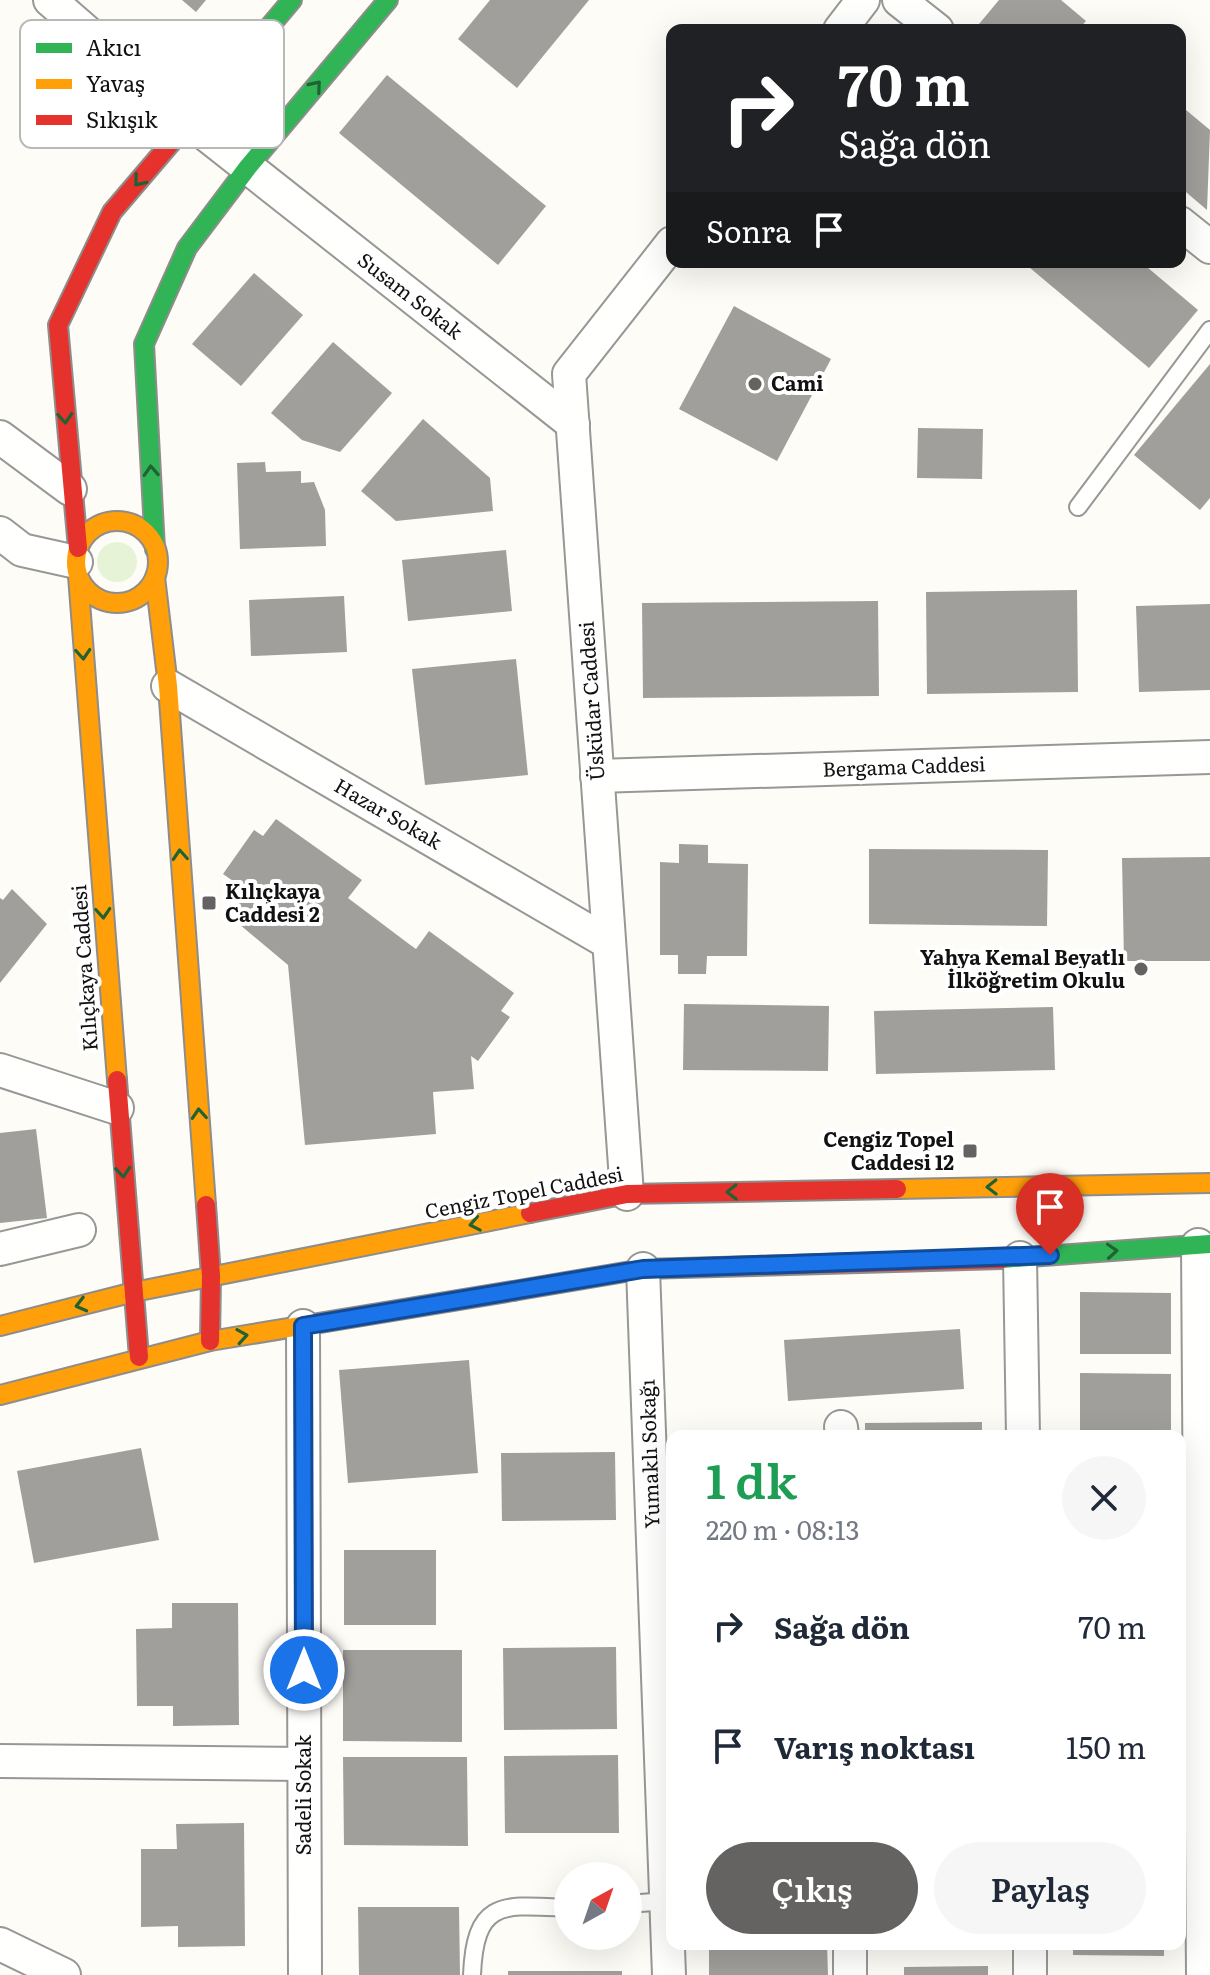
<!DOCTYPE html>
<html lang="tr">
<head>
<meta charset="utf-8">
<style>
  :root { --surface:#fff; --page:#f6f6f7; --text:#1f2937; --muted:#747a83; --accent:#646362 }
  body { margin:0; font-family:Literata,serif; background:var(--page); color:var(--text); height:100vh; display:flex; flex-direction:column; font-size:30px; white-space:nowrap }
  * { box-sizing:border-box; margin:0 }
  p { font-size:26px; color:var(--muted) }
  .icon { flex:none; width:44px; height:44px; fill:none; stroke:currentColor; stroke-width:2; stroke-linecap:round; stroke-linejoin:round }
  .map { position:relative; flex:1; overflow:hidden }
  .sheet { position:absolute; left:666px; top:1430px; width:520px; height:520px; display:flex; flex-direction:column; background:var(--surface); border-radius:16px; box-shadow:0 8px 32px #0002 }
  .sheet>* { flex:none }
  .banner { position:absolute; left:666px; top:24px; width:520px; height:244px; border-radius:16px; box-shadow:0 8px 32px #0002; background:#202124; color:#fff; overflow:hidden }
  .needle { width:52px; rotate:40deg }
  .tools { position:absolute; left:554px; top:1862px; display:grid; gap:16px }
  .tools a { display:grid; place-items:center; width:88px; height:88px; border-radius:50%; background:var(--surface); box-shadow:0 8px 32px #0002; font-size:40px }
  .pin { position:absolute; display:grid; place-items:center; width:68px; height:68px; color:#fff; margin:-82px -34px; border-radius:50% 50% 50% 0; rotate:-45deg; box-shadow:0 0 8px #0007 }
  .pin .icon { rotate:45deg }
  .me { position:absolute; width:88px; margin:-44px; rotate:0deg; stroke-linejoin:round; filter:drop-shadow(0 0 6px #0008) }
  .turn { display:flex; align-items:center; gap:28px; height:168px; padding:0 40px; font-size:36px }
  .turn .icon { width:104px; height:104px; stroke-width:2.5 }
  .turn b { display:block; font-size:56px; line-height:68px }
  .then { display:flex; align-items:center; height:76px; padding:0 40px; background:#0003; gap:16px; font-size:30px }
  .round { display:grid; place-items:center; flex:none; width:84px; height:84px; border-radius:42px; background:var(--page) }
  .summary { display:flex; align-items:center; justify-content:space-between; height:136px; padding:0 40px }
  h1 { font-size:48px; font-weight:600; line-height:60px; color:#1e9e55 }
  .button { display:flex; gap:16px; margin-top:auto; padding:16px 40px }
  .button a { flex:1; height:92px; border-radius:48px; background:var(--accent); color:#fff; font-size:32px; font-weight:600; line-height:92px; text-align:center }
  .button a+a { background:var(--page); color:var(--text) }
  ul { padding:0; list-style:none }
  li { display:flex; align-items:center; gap:24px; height:120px; padding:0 40px }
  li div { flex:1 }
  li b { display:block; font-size:30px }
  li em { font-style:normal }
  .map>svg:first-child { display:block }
  .green { fill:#e7f3d7 }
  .building { fill:#a19f9c }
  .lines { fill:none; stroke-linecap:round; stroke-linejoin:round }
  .lane-casing { stroke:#979795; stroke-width:20 }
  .street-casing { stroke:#979795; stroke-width:36 }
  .fast-casing { stroke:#8e8d8b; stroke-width:22 }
  .slow-casing { stroke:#8e8d8b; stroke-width:22 }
  .jam-casing { stroke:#8e8d8b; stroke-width:22 }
  .lane { stroke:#fffffe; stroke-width:16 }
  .street { stroke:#fffffe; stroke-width:32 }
  .fast { stroke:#30b455; stroke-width:18 }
  .slow { stroke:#ff9f0a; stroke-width:18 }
  .jam { stroke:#e5322d; stroke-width:18 }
  .oneway { stroke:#206233 }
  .route-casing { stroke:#114b97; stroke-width:20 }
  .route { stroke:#1a73e8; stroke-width:14 }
  .poi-dot { fill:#646362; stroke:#fff; stroke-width:3 }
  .labels { text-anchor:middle; stroke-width:8; stroke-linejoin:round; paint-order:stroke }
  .street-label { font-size:20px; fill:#111; stroke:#fff }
  .poi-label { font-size:20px; font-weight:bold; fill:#111; stroke:#fff; text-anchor:start }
  .key { fill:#fff; stroke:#b8b8b8; stroke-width:2 }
  .key-label { font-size:22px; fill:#111 }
</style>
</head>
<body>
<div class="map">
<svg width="1210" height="1975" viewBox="0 0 1210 1975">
  <rect width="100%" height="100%" fill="#fdfcf7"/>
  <circle class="green" cx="117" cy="562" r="20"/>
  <g class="building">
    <polygon points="182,0 206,0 196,12"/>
    <polygon points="490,0 589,0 517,88 458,39"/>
    <polygon points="999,0 1061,0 1086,21 1078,30 986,30 979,24"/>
    <polygon points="387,75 546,206 498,265 339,133"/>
    <polygon points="1180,105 1210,130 1207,210 1180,187"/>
    <polygon points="1023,262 1141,262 1198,310 1149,368"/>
    <polygon points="254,273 303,315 241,386 192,344"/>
    <polygon points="734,306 831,359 777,461 679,409"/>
    <polygon points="333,342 392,393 340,452 302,440 271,413"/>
    <polygon points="1210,364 1210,498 1200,510 1134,455"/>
    <polygon points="423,419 490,478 493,511 396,521 361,491"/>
    <polygon points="918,428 983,429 982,479 917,478"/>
    <polygon points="265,462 266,472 301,471 301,483 314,482 325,510 326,546 240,549 237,463"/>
    <polygon points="506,550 512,611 408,621 402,560"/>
    <polygon points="1077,590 1078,692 927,694 926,592"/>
    <polygon points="344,596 347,652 251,656 249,600"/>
    <polygon points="878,601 879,696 643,698 642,603"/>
    <polygon points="1210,604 1210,690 1139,692 1136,606"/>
    <polygon points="516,659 528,775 425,785 412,669"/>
    <polygon points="276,819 362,880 348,898 409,944 416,949 429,931 514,993 501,1011 510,1017 478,1061 471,1056 474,1089 433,1092 436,1134 305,1145 288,965 239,924 236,883 223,874 254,830 263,836"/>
    <polygon points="679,844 708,845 708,863 748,864 747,956 707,956 706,974 678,974 678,955 660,955 660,862 679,863"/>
    <polygon points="869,849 1048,850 1047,926 869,924"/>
    <polygon points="1210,857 1210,961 1124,961 1122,858"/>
    <polygon points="12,889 47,924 0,983 0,898 3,900"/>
    <polygon points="684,1004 829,1006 828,1071 683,1070"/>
    <polygon points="1053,1007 1055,1070 876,1074 874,1011"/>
    <polygon points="36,1129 47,1218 0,1223 0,1133"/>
    <polygon points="1080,1292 1171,1293 1171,1354 1080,1354"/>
    <polygon points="960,1329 964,1389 788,1401 784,1340"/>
    <polygon points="469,1360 478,1473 348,1483 339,1370"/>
    <polygon points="1080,1373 1171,1374 1171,1436 1080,1436"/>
    <polygon points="982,1422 982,1436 865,1436 865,1423"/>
    <polygon points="818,1432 818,1436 764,1436 764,1433"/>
    <polygon points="141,1448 159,1540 34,1563 17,1471"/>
    <polygon points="615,1452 616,1520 502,1521 501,1453"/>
    <rect x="344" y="1550" width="92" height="75"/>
    <polygon points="172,1603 238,1603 239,1725 173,1726 173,1706 137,1706 136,1629 172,1628"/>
    <polygon points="616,1647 617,1729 504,1730 503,1648"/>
    <polygon points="343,1650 462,1650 462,1742 343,1741"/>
    <polygon points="618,1755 619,1833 505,1833 504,1756"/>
    <polygon points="343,1757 467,1757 468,1846 344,1845"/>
    <polygon points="244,1823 245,1946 178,1947 178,1926 141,1927 141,1849 177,1849 176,1824"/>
    <polygon points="358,1907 459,1907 460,1975 359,1975"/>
    <polygon points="709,1944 827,1944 828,1975 709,1975"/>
    <polygon points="1073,1944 1164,1944 1164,1956 1073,1955"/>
    <polygon points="988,1966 988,1975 904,1975 904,1967"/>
    <rect x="508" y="1971" width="114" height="4"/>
  </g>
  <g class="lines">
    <defs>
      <g id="lane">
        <polyline points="1078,507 1210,330"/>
        <polyline points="628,1904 666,1901"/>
        <path d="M 472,1975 C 475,1898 504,1905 568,1908"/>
      </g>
      <g id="street">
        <polyline points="50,0 189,121 573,424"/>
        <polyline points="899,0 937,30"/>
        <polyline points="840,30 863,0"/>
        <polyline points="1180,223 1210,247"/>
        <polyline points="0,437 70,489"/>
        <polyline points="0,533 22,550 76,562"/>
        <polyline points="168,686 609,943"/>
        <polyline points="597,776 1210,757"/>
        <polyline points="0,1070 117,1108"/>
        <polyline points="627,1194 569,374 672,243"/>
        <polyline points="1198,1245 1203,1975"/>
        <polyline points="0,1249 79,1230"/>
        <polyline points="1020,1258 1023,1436"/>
        <polyline points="643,1269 669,1975"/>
        <polyline points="303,1326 305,1975"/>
        <polyline points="841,1427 842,1436"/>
        <polyline points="0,1761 304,1764"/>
        <polyline points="0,1944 64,1975"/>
        <polyline points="850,1944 850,1975"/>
        <polyline points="1030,1944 1030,1975"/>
      </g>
      <g id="fast">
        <polyline points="222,83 292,0"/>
        <polyline points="155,549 144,344 187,248 248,167 388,0"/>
        <polyline points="1002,1259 1210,1244"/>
      </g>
      <g id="slow">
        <circle cx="117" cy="562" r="41"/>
        <polyline points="78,576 117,1080"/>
        <polyline points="155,577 168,686 206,1205"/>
        <polyline points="897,1189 1210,1183"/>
        <polyline points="0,1326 134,1292 530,1213"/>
        <polyline points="0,1395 210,1341 513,1291"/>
      </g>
      <g id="jam">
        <polyline points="78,548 58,325 112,212 222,83"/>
        <polyline points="117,1080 139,1357"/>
        <polyline points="206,1205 211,1276 210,1341"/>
        <polyline points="530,1213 627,1194 897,1189"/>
        <polyline points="513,1291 643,1269 1002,1259"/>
      </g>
    </defs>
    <use href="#lane" class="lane-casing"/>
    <use href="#street" class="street-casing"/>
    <use href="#fast" class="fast-casing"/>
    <use href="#slow" class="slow-casing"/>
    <use href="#jam" class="jam-casing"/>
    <use href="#lane" class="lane"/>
    <use href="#street" class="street"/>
    <use href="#fast" class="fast"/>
    <use href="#slow" class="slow"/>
    <use href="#jam" class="jam"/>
  </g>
  <defs><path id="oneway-chevron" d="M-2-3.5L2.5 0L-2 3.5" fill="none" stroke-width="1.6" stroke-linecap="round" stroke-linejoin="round" transform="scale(2)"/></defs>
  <g class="oneway">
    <use href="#oneway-chevron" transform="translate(316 86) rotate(-50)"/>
    <use href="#oneway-chevron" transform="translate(139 181) rotate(130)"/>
    <use href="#oneway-chevron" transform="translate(65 418) rotate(86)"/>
    <use href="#oneway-chevron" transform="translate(151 471) rotate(-93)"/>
    <use href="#oneway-chevron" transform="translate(83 654) rotate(86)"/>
    <use href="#oneway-chevron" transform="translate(180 855) rotate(-94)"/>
    <use href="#oneway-chevron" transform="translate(103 913) rotate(86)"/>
    <use href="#oneway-chevron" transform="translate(199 1114) rotate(-94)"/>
    <use href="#oneway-chevron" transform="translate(123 1172) rotate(85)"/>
    <use href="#oneway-chevron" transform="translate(992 1187) rotate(179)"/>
    <use href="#oneway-chevron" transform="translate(732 1192) rotate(179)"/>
    <use href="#oneway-chevron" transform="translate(475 1224) rotate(169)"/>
    <use href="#oneway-chevron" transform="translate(1112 1251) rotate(-4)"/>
    <use href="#oneway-chevron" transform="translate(81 1305) rotate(166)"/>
    <use href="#oneway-chevron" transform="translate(242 1336) rotate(-9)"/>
  </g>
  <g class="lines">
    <defs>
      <polyline id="route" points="304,1670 303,1326 643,1269 1050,1255"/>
    </defs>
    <use href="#route" class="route-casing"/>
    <use href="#route" class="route"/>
  </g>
  <g class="poi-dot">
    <circle cx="755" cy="384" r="8"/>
    <rect x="201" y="895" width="16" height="16" rx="4"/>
    <circle cx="1141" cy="969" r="8"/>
    <rect x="962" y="1143" width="16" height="16" rx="4"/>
  </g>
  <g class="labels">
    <g class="street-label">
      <text transform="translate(410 296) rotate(38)" y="7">Susam Sokak</text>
      <text transform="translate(592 701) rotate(-94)" y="7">Üsküdar Caddesi</text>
      <text transform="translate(904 767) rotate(-2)" y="7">Bergama Caddesi</text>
      <text transform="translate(388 814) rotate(30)" y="7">Hazar Sokak</text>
      <text transform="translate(85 968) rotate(-94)" y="7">Kılıçkaya Caddesi</text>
      <text transform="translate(524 1193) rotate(-11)" y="7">Cengiz Topel Caddesi</text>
      <text transform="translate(650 1454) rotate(-92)" y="7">Yumaklı Sokağı</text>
      <text transform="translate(304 1795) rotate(-90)" y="7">Sadeli Sokak</text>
    </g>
    <g class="poi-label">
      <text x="771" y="391">Cami</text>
      <text x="225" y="899">Kılıçkaya<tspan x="225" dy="23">Caddesi 2</tspan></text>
      <text x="1125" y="965" text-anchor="end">Yahya Kemal Beyatlı<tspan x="1125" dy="23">İlköğretim Okulu</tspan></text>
      <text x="954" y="1147" text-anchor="end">Cengiz Topel<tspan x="954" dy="23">Caddesi 12</tspan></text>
    </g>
  </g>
  <rect x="20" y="20" width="264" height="128" rx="12" class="key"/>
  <rect x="36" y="43" width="36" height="10" fill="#30b455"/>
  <rect x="36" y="79" width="36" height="10" fill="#ff9f0a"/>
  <rect x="36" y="115" width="36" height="10" fill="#e5322d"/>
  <g class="key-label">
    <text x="86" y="56">Akıcı</text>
    <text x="86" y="92">Yavaş</text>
    <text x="86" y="128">Sıkışık</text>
  </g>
</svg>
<div class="tools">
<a><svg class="needle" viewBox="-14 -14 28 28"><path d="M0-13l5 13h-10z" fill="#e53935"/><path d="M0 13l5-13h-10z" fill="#747a83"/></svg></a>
</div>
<div class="pin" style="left:1050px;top:1255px;background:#d93025"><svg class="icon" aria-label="arrive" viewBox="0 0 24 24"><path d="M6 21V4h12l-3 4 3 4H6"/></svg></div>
<svg class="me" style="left:304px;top:1670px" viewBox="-20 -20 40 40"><circle r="17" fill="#1a73e8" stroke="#fff" stroke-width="3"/><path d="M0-11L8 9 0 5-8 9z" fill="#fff"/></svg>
<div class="banner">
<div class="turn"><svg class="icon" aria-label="right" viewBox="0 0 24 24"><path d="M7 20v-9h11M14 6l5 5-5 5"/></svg><div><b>70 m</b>Sağa dön</div></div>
<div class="then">Sonra<svg class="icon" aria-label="arrive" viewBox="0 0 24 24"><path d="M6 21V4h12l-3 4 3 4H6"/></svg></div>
</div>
<section class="sheet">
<div class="summary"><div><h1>1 dk</h1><p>220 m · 08:13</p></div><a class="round"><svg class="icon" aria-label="close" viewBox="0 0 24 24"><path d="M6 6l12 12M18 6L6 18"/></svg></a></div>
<ul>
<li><svg class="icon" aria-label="right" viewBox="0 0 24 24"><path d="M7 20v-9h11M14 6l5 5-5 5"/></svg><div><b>Sağa dön</b></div><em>70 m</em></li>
<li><svg class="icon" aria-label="arrive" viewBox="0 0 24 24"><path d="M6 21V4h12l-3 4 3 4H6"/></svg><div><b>Varış noktası</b></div><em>150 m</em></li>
</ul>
<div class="button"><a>Çıkış</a><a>Paylaş</a></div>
</section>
</div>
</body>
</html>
